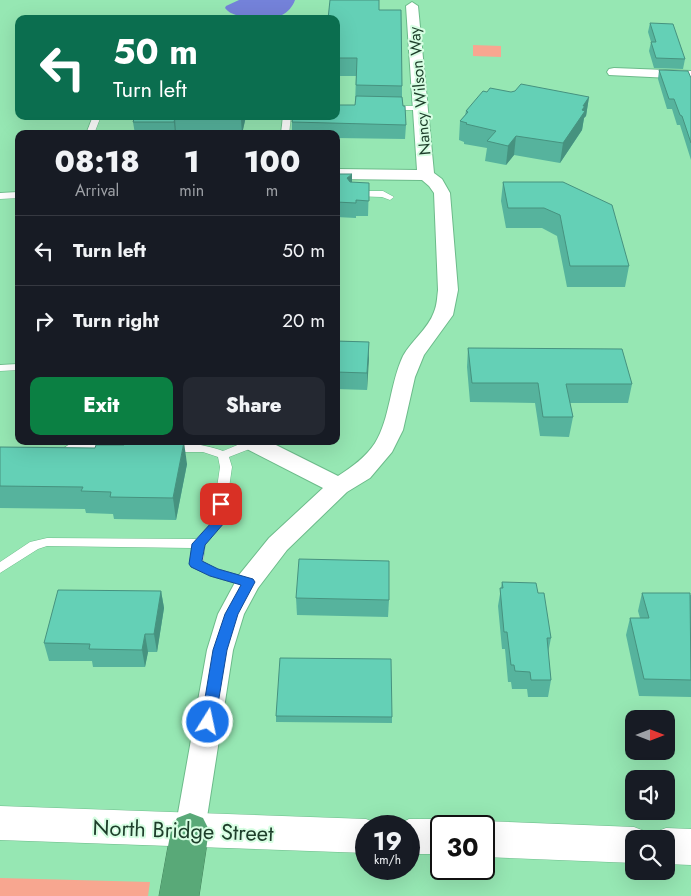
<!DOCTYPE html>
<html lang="en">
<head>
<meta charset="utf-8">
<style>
  :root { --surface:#171b24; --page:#242831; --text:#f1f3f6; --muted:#9ea1a6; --line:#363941; --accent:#0b8043 }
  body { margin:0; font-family:Jost,sans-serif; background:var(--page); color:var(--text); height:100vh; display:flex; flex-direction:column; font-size:19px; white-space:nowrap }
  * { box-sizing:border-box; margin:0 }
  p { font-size:16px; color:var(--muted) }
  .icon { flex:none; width:28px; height:28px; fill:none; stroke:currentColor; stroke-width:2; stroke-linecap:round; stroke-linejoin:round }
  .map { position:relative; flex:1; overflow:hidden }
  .side { position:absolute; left:15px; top:130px; width:325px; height:315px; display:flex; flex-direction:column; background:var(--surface); border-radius:10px; box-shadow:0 5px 20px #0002 }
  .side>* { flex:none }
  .guide { position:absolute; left:15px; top:15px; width:325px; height:105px; border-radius:10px; box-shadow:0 5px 20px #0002; background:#0b6e4f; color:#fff; overflow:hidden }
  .needle { width:32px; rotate:90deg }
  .buttons { position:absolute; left:625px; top:710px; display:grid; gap:10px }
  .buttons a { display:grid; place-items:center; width:50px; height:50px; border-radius:10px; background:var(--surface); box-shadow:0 5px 20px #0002; font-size:25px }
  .speed { position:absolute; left:355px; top:815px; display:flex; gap:10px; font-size:25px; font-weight:700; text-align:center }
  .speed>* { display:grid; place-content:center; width:65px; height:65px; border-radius:50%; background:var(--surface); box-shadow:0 5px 20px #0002; line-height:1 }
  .speed small { font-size:12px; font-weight:400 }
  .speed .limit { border:2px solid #111; border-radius:8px; background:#fff; color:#111 }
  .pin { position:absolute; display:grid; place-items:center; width:42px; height:42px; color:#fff; margin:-21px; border-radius:10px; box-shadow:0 2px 8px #0006 }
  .me { position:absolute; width:55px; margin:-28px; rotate:10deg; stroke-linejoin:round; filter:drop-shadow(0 0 4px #0008) }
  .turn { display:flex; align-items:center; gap:18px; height:105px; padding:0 15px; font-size:22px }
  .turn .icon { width:65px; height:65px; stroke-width:2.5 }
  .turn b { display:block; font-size:35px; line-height:42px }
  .eta { display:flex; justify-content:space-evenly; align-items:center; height:85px; text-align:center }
  .eta b { font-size:30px; font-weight:800; line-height:35px }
  .primary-button { display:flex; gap:10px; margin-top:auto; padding:10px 15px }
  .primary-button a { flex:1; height:58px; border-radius:10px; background:var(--accent); color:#fff; font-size:20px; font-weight:800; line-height:58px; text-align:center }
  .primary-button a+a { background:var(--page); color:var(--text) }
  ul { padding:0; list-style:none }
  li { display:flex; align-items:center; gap:15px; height:70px; padding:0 15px; border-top:1px solid var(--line) }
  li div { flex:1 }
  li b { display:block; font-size:19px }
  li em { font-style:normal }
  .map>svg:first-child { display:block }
  .green { fill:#f8a690 }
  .water { fill:#7482d9 }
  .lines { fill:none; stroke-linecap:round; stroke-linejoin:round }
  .lane-casing { stroke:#6cbb8a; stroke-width:1 }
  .street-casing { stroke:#6cbb8a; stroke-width:2 }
  .secondary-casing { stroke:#6cbb8a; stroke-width:1 }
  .highway-casing { stroke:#44845d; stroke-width:1 }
  .lane { fill:#fff; fill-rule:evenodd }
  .street { fill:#fff; fill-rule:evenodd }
  .secondary { fill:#fff; fill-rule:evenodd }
  .highway { fill:#59a978; fill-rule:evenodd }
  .wall { fill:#56b39d }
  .shaded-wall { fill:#46927f }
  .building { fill:#64d0b6; stroke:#46927f }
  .route { fill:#1a73e8; stroke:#114b97 }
  .labels { text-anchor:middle; stroke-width:4; stroke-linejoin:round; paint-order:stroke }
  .far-street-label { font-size:16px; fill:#1d3e2a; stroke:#d7fee3 }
  .near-street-label { font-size:22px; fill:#1d3e2a; stroke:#d7fee3 }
</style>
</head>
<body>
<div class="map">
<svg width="691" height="896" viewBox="0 0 691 896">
  <rect width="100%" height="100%" fill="#96e7b3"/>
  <g class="green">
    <polygon points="473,45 501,46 501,57 473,56"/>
    <polygon points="0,878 150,882 148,896 0,896"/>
  </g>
  <path class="water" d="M 239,0 L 295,0 C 293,6 288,12 282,15 C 270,21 233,20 225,8 L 226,6 Z"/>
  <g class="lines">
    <defs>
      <g id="lane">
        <polygon points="386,106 420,106 424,108 420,110 389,110 385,108"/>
        <polygon points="93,116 101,116 94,134 86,134"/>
        <polygon points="283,116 291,116 289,134 281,134"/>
        <polygon points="355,191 383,191 394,197 390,200 382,197 352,196 351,194"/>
        <polygon points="19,192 19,198 0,199 0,193"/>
        <polygon points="19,364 19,370 0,371 0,365"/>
        <path d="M 247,441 L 258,441 L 259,443 L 257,446 L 229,457 L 232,467 L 224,523 L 205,545 L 203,562 L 218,569 L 252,579 L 254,582 L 252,585 L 248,587 L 210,576 L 192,567 L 190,564 L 192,548 L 47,546 L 38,549 L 0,573 L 0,562 L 30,542 L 47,538 L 196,539 L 212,522 L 220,467 L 218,457 L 203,452 L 170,452 L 164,448 C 174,438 211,446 223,451 Z"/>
        <polygon points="70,444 109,444 115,448 109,452 66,451 64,448"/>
      </g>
      <g id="street">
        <path d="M 412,2 L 418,6 L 434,173 L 442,179 L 450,193 L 458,290 L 453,315 L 424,355 L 415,377 L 403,430 L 392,452 L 370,478 L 347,492 L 287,550 L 258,588 L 244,614 L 233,650 L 205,830 L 201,840 L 190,844 L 179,840 L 175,830 L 207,650 L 218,614 L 239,575 L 269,538 L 323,488 L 241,446 L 238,441 L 268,441 L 338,476 C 352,467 366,457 375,443 C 390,419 390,383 403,356 C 411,341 428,329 434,312 C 437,305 437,298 438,290 L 434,193 L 429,186 L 422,180 L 336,179 L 336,169 L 417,170 L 406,6 Z"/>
        <polygon points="614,68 691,71 691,79 609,75 607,72 609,69"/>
      </g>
      <g id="secondary">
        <polygon points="0,806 366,819 379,824 381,826 366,826 366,853 0,840"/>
        <polygon points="409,819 441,819 454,825 455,826 441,826 441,854 409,854 409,826 395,826"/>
        <polygon points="484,821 634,827 647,832 650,839 653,833 666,828 691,829 691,865 666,864 666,839 634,839 634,863 484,857 484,826 471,826"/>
      </g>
      <polygon id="highway" points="190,813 203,818 209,830 199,896 159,896 171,830 177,818"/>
    </defs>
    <use href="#lane" class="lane-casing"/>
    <use href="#street" class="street-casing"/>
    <use href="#secondary" class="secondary-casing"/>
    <use href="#highway" class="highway-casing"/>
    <use href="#lane" class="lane"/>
    <use href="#street" class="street"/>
    <use href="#secondary" class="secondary"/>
    <use href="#highway" class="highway"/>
  </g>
  <g class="wall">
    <polygon points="379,10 402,86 402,97 406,125 405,139 336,138 336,134 292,134 292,122 355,105 356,76 336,76 336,19"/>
    <polygon points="650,23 685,59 683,69 654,68 649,51 651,42 648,32"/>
    <polygon points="659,70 691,78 691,160 680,125 677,125 672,109 667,109 658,79"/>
    <polygon points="487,92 511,92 589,97 586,116 584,118 582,130 560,163 514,155 506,165 485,161 487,148 464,144 464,142 459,140 460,121 465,115 466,111"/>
    <polygon points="135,116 246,116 242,134 176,133 176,134 135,134 133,122"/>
    <polygon points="336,174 352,183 369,183 368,216 356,216 356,218 336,217"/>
    <polygon points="503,182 563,182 629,266 625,287 567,287 557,236 542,228 506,228 501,201"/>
    <polygon points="336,341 369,342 367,390 336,389"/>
    <polygon points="468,348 632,384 628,403 570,403 573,417 569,437 540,436 535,403 470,402 467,367"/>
    <polygon points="0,447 95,448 187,464 176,520 114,519 113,514 86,513 85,509 0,508"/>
    <polygon points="502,582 538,593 551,638 548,653 551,680 548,697 528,697 527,689 512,689 511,682 508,682 505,649 502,649 498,606"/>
    <polygon points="161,591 164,608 157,652 148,652 145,667 93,667 92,661 49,661 44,643"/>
    <polygon points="642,593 691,595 691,697 639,696 626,635 630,618 640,618 638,611"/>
    <polygon points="296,598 389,600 388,617 297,615"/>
    <polygon points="276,716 392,717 392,723 276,722"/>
  </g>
  <g class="shaded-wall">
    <polygon points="589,97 586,116 584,118 582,130 560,163 563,143 583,106"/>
    <polygon points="242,116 246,116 242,134 241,119"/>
    <polygon points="175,118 176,133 176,134 175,134 174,122"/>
    <polygon points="516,136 514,155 506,165 508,146"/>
    <polygon points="352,174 352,189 347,178"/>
    <polygon points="369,342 369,359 367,390 367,373"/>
    <polygon points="184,442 187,464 176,520 173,498"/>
    <polygon points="161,591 164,608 157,652 154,634"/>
    <polygon points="145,634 148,652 145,667 142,650"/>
  </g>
  <g class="building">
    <polygon points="330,0 379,0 379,10 401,10 402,86 356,85 357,58 336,58 336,19 328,19"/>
    <polygon points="650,23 673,24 685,59 656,58 651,42 656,42"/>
    <polygon points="659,70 688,71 691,78 691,143 682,116 680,115 674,99 669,99"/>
    <polygon points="521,84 589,97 583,106 585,106 582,110 585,111 563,143 516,136 508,146 487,141 496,131 466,124 467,123 460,121 468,112 466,111 483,91 487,92 490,88 511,92 515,91"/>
    <polygon points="356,96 402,97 403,106 405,106 406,125 292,122 293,116 336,116 336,105 355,105"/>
    <polygon points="135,116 242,116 241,119 175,118 174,122 133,122"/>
    <polygon points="336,174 352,174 347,178 350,182 369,183 369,201 356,200 356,203 336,202"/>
    <polygon points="503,182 563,182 612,205 629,266 570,266 560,215 544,208 508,208"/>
    <polygon points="336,341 369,342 367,373 336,372"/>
    <polygon points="468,348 622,349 632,384 566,384 573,417 543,417 538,383 472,383"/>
    <polygon points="125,441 184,442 173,498 110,497 111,492 81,491 83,487 0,486 0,447 95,448 96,445 124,445"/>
    <polygon points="299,559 389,561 389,600 296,598"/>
    <polygon points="502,582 536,583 538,593 544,593 551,638 547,638 551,680 531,680 530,672 515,671 514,665 511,665 507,632 504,632 500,588 503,588"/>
    <polygon points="58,590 161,591 154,634 145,634 142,650 89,649 90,644 44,643"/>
    <polygon points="642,593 690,593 691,680 644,679 630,618 649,618"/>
    <polygon points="280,658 391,659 392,717 276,716"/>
  </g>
  <polygon class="route" points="221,500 227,504 224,523 205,545 202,561 218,569 253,579 255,582 238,614 227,650 215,722 213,726 208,728 203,726 201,722 213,650 225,614 241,585 210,576 191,567 189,564 192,544 212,522 215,504"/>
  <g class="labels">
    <g class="far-street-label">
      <text transform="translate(419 91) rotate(-95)" y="6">Nancy Wilson Way</text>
    </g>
    <g class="near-street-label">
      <text transform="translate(183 830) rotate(2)" y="8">North Bridge Street</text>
    </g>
  </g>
</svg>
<div class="buttons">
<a><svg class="needle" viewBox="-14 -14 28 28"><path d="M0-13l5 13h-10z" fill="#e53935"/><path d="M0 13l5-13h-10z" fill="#9ea1a6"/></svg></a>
<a><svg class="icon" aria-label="sound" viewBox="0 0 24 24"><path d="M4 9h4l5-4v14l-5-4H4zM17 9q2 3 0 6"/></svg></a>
<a><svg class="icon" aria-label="search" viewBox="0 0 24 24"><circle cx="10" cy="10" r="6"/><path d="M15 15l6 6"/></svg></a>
</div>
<div class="speed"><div>19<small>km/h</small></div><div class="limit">30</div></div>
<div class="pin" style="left:221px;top:504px;background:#d93025"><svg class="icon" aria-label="arrive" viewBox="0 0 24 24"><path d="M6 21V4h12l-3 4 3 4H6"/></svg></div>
<svg class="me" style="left:208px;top:722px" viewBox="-20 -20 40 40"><circle r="17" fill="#1a73e8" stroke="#fff" stroke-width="3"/><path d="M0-11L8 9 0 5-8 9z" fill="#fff"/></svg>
<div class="guide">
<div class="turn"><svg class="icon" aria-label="left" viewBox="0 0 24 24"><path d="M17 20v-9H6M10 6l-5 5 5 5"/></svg><div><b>50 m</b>Turn left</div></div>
</div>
<section class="side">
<div class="eta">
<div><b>08:18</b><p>Arrival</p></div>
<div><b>1</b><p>min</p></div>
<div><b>100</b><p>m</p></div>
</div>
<ul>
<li><svg class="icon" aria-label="left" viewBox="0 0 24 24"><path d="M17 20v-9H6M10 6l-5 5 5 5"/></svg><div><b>Turn left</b></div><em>50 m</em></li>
<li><svg class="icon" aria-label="right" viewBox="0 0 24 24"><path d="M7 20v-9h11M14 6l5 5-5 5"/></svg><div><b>Turn right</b></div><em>20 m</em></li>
</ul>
<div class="primary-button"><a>Exit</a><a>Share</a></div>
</section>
</div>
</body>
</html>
